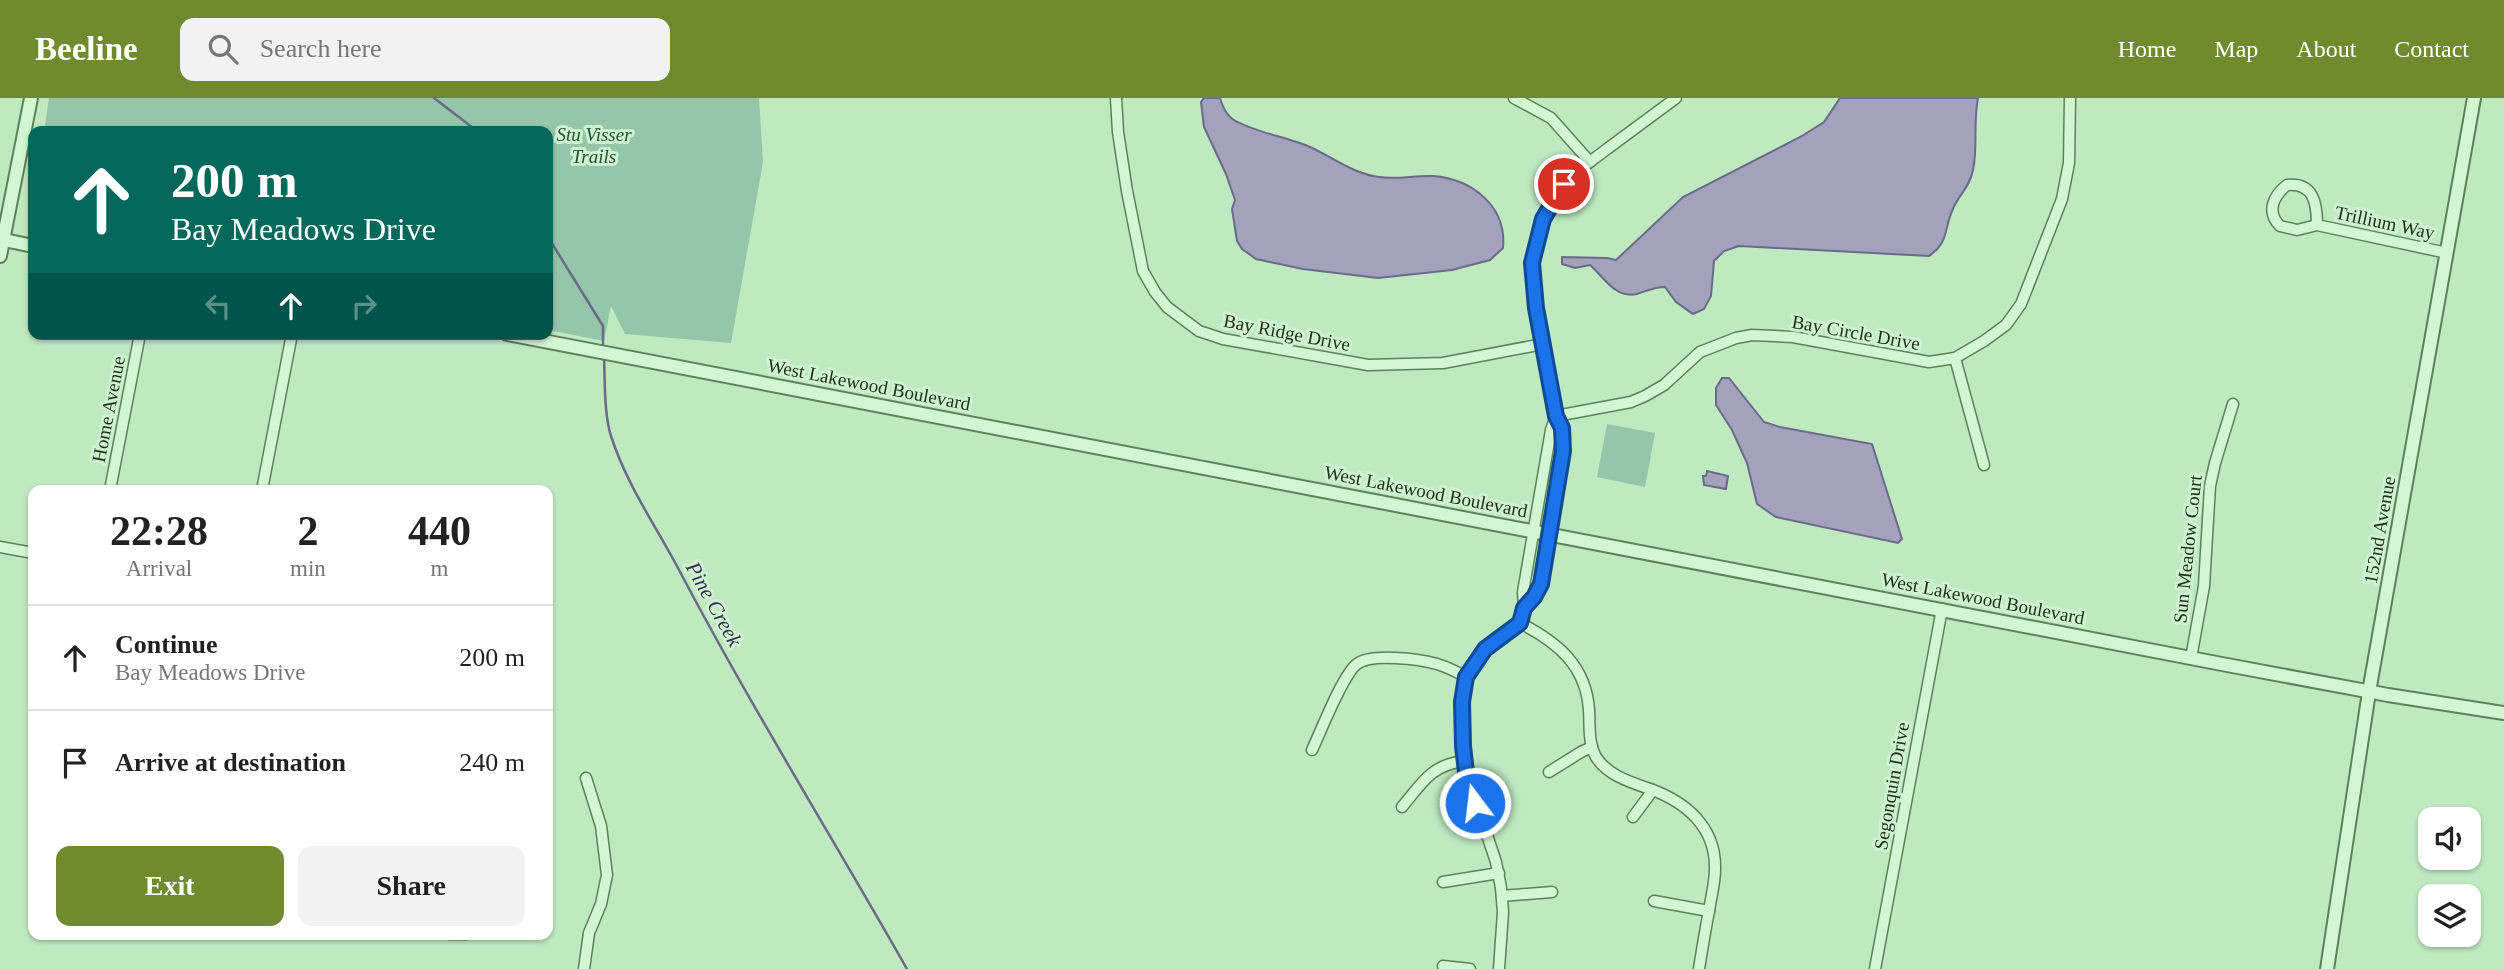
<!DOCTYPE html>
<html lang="en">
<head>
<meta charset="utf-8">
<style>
  :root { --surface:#fff; --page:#f2f2f2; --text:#222; --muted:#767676; --line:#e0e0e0; --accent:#6f8b2e }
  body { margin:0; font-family:Georgia,serif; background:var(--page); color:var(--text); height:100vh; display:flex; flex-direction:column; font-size:26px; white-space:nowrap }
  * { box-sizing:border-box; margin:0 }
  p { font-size:23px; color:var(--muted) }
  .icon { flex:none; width:38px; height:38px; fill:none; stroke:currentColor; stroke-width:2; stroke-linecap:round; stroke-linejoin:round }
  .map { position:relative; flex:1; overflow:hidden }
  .sheet { position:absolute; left:28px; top:387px; width:525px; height:455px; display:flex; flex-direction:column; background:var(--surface); border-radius:14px; box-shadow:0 2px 5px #0004 }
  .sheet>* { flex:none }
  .banner { position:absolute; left:28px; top:28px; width:525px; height:214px; border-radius:14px; box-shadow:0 2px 5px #0004; background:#00695c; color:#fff; overflow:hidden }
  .buttons { position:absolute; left:2418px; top:709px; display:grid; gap:14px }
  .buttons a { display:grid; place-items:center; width:63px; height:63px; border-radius:14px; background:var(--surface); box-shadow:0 2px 5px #0004; font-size:35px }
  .pin { position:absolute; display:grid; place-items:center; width:60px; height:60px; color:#fff; margin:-30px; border:4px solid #fff; border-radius:50%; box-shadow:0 2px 7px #0007 }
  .me { position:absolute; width:77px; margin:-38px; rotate:345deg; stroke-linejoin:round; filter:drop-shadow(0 0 5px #0008) }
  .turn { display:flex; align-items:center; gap:24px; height:147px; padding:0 28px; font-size:32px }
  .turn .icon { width:91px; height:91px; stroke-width:2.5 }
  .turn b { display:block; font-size:49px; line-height:60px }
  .lanes { display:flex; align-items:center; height:66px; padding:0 28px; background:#0003; justify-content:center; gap:35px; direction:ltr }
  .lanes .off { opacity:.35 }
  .eta { display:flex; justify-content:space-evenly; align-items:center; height:119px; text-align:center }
  .eta b { font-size:42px; font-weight:700; line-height:49px }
  .primary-button { display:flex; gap:14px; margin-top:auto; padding:14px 28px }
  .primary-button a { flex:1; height:80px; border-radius:14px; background:var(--accent); color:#fff; font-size:28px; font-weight:700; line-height:80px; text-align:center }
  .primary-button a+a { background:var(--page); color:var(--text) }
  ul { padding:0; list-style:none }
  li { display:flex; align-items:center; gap:21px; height:105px; padding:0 28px; border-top:2px solid var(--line) }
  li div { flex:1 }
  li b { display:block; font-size:26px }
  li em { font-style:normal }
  header { display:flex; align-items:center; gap:42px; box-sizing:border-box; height:98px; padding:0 35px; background:var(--accent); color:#fff }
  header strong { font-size:33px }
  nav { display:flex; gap:38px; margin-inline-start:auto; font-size:24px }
  .search { width:490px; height:63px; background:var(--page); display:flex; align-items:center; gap:18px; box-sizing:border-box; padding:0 24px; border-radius:14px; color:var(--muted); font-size:26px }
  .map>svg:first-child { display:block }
  .green { fill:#95c6aa }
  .water { fill:#a3a2bc; stroke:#6c6a89; stroke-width:2 }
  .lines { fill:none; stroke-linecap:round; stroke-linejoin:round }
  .stream { stroke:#6c6a89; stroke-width:2.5 }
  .minor-casing { stroke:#5f8159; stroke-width:13 }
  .tertiary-casing { stroke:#5f8159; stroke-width:16 }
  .minor { stroke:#d2f5d2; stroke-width:10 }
  .tertiary { stroke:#d2f5d2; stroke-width:12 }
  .route-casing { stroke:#114b97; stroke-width:18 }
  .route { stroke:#1a73e8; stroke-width:12 }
  .labels { text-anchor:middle; stroke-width:6; stroke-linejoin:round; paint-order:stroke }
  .park-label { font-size:19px; font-style:italic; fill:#244d3b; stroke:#cef2cf }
  .street-label { font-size:19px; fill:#21321c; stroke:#cef2cf }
  .water-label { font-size:21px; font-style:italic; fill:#362d50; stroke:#cef2cf }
</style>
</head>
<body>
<header>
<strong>Beeline</strong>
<div class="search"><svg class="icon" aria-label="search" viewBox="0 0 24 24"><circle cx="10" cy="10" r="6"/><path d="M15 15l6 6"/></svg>Search here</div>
<nav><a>Home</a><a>Map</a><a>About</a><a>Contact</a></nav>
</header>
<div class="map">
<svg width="2504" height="871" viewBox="0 0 2504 871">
  <rect width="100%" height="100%" fill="#bfeac0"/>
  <g class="green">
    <polygon points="49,0 759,0 763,64 731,245 625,236 611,208 604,243 548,232 548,33 44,33"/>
    <polygon points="1607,326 1655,335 1645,389 1597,379"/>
  </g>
  <g class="water">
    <path d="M 1204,0 L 1220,0 C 1222,8 1227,18 1234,22 C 1254,34 1287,39 1310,49 C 1332,59 1354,76 1379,79 C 1397,82 1415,77 1433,78 C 1472,81 1507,108 1503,150 L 1490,162 L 1452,172 L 1378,180 L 1303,171 L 1256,161 L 1242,151 L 1237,143 L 1232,111 L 1235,102 L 1226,76 L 1204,29 L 1201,4 Z"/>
    <path d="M 1840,0 L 1978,0 C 1973,24 1978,49 1973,72 C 1969,91 1959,96 1953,111 C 1943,132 1950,143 1929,158 L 1739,148 L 1724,153 L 1714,163 L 1711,198 L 1704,211 L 1693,216 L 1676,204 L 1665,189 C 1654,189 1647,193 1637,196 C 1615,201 1604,179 1590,167 L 1575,170 L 1562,166 L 1562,159 L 1607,160 L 1616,162 L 1683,99 L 1802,38 L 1824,24 Z"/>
    <polygon points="1722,280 1729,280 1764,324 1780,329 1872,346 1902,441 1898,445 1776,419 1757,406 1747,365 1732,332 1716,307 1716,290"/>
    <polygon points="1707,373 1728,378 1726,391 1704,387 1703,378 1706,378"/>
  </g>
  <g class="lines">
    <g class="stream">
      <polyline points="434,0 477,33"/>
      <polyline points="548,139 603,228 603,249"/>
      <path d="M 604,259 C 605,283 604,316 611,338 C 626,385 655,427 678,470 C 750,607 831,737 907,871"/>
    </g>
    <defs>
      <g id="minor">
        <polyline points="1116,0 1118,34 1127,93 1143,173 1155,194 1167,209 1199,233 1223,241 1368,267 1443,265 1543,246"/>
        <polyline points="1514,0 1551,20 1590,64"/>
        <path d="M 2317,127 L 2297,132 L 2280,128 C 2266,114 2273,98 2287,87 C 2314,84 2317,106 2317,127 L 2447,155"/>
        <polyline points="1955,260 1984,367"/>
        <polyline points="1556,318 1631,304 1645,298 1664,287 1700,254 1736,240 1752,237 1793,239 1929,264 1955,260 1984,243 2006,227 2021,206 2062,101 2069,65 2070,0"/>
        <polyline points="110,392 140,236"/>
        <polyline points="262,392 292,236"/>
        <polyline points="0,449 33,455"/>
        <path d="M 1524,510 L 1534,499 L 1541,486 L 1563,353 L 1562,330 L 1556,318 C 1543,246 1508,145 1565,85 C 1577,72 1593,62 1607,51 C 1630,34 1653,17 1676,0"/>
        <path d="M 1520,525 C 1557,544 1586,567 1589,612 C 1590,627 1588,645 1596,659 C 1607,677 1630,684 1650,691 C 1686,704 1716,729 1715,771 C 1715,785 1711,799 1709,813 C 1705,833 1702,852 1699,871"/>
        <polyline points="2191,560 2204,488 2210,388 2215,365 2233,306"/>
        <path d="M 1312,652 C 1321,633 1343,576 1357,566 C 1371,555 1420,561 1437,566 C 1447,569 1457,574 1466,579"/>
        <polyline points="1549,674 1581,654 1592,649"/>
        <path d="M 1402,709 C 1422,685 1431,667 1464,663"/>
        <polyline points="1633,719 1653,692"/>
        <polyline points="1443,784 1499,775"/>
        <polyline points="1502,798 1552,794"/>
        <polyline points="1654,803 1709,813"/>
        <polyline points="449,836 468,836"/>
        <polyline points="1443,868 1470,871"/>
        <polyline points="584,871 589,835 601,806 607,777 601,728 586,680"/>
        <polyline points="1499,871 1503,814 1501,790 1496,764 1466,674 1462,604 1466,579 1474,566 1485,551 1520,525 1524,510 1523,494 1551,332 1556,318"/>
        <polyline points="1875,871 1942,511"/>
      </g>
      <g id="tertiary">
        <polyline points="0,141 33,148"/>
        <polyline points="0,158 31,0"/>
        <polyline points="507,236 2227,567 2388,597 2504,615"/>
        <polyline points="2327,871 2369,594 2474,0"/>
      </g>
    </defs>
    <use href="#minor" class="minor-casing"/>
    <use href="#tertiary" class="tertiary-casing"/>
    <use href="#minor" class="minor"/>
    <use href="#tertiary" class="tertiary"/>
  </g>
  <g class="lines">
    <defs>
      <polyline id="route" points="1475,705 1466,674 1463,648 1462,604 1466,579 1485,551 1520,525 1524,510 1534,499 1541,486 1563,353 1562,330 1556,318 1536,210 1532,165 1543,121 1564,86"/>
    </defs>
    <use href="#route" class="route-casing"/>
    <use href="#route" class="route"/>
  </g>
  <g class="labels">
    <g class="park-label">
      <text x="594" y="43">Stu Visser<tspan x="594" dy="22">Trails</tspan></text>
    </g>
    <g class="street-label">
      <text transform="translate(2385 124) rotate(12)" y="7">Trillium Way</text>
      <text transform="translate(1287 234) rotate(11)" y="7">Bay Ridge Drive</text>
      <text transform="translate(1856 234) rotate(10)" y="7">Bay Circle Drive</text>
      <text transform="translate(869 286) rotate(11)" y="7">West Lakewood Boulevard</text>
      <text transform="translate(108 311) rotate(-79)" y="7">Home Avenue</text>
      <text transform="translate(1426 393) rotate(11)" y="7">West Lakewood Boulevard</text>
      <text transform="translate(2379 432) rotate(-80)" y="7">152nd Avenue</text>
      <text transform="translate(2187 451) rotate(-84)" y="7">Sun Meadow Court</text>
      <text transform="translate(1983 500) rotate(11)" y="7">West Lakewood Boulevard</text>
      <text transform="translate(1891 688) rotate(-80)" y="7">Segonquin Drive</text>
    </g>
    <g class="water-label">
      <text transform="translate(714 506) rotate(61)" y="7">Pine Creek</text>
    </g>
  </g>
</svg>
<div class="buttons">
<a><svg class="icon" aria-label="sound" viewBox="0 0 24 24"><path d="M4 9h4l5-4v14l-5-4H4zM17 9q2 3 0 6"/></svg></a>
<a><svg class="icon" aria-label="layers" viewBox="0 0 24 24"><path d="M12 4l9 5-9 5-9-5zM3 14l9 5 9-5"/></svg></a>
</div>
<div class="pin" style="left:1564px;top:86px;background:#d93025"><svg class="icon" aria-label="arrive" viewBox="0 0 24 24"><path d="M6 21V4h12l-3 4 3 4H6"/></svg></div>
<svg class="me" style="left:1475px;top:705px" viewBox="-20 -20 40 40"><circle r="17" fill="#1a73e8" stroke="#fff" stroke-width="3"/><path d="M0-11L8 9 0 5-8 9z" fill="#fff"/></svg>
<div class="banner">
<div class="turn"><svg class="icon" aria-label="ahead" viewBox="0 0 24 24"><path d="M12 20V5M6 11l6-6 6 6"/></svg><div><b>200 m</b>Bay Meadows Drive</div></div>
<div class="lanes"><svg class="icon off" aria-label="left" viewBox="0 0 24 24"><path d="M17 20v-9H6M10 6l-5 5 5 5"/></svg><svg class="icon" aria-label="ahead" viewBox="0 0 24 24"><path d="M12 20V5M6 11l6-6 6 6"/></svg><svg class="icon off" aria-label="right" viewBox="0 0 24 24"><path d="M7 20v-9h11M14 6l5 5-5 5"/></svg></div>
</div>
<section class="sheet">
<div class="eta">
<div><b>22:28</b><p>Arrival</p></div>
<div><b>2</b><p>min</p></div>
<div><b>440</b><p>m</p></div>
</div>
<ul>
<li><svg class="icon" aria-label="ahead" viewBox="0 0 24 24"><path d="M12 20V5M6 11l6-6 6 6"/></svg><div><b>Continue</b><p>Bay Meadows Drive</p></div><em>200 m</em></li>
<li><svg class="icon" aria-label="arrive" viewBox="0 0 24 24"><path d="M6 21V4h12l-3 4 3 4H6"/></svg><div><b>Arrive at destination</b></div><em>240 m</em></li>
</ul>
<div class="primary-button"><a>Exit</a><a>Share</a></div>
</section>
</div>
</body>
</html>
